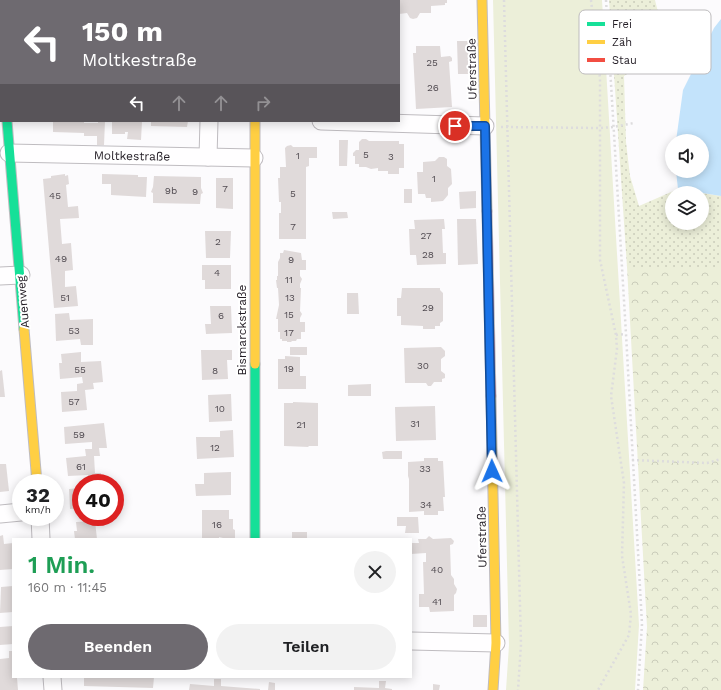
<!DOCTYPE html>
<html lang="de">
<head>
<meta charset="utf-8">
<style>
  :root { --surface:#fff; --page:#f2f2f2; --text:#202124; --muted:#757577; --accent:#6e6a70 }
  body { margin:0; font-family:"Work Sans",sans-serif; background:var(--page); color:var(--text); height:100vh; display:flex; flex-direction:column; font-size:15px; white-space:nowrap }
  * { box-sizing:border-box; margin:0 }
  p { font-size:13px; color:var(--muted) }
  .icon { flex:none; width:22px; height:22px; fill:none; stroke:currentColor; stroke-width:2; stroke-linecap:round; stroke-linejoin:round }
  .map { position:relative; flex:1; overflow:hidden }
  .drawer { position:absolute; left:12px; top:538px; width:400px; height:140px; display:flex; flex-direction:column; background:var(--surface); border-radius:0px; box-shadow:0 2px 10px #0003 }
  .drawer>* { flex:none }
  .top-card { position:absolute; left:0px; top:0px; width:400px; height:122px; box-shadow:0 2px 10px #0003; background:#6e6a70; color:#fff; overflow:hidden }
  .buttons { position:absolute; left:665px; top:134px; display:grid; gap:8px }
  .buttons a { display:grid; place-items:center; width:44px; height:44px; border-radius:50%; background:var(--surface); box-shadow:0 2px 10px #0003; font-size:20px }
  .speed { position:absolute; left:12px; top:474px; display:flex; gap:8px; font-size:20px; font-weight:700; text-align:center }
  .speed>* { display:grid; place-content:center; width:52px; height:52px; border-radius:50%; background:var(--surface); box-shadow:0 2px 10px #0003; line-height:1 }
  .speed small { font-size:10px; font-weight:400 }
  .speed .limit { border:6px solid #d22; background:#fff; color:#111 }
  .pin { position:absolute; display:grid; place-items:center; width:34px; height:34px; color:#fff; margin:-17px; border:2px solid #fff; border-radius:50%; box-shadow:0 1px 4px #0007 }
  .me { position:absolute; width:44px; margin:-22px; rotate:359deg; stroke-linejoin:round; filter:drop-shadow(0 0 3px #0008) }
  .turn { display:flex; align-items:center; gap:14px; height:84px; padding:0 16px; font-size:18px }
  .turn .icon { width:52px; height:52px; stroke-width:2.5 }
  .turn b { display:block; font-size:28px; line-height:34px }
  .lanes { display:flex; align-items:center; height:38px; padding:0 16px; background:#0003; justify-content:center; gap:20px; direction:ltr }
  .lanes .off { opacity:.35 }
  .round { display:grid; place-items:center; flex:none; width:42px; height:42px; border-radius:21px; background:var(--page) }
  .summary { display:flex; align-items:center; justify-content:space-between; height:68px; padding:0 16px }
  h1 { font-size:24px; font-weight:600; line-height:30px; color:#1e9e55 }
  .primary-button { display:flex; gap:8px; margin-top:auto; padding:8px 16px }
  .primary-button a { flex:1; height:46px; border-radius:24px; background:var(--accent); color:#fff; font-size:16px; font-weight:600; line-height:46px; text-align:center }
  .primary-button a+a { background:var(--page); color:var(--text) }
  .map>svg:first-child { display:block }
  .grass { fill:url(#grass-dots); fill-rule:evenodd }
  .forest { fill:url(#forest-crowns) }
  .green { fill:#ecefd9 }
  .water { fill:#c3e3fb }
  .building { fill:#e0dada }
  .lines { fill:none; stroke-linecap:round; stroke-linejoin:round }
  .street-casing { stroke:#bfbcc0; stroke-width:19 }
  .fast-casing { stroke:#bfbcc0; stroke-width:11 }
  .slow-casing { stroke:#bfbcc0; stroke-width:11 }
  .jam-casing { stroke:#bfbcc0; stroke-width:11 }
  .path { stroke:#dddcdd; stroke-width:2.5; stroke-dasharray:2 3; stroke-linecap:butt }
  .street { stroke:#fffeff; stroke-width:17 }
  .fast { stroke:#16e098; stroke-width:9 }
  .slow { stroke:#ffcf43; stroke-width:9 }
  .jam { stroke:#f24e42; stroke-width:9 }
  .route-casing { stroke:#114b97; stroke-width:10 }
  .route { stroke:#1a73e8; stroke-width:7 }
  .labels { text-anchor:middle; stroke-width:4; stroke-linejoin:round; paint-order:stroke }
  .number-label { font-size:10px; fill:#524c52 }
  .street-label { font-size:12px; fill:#221c24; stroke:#fff }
  .key { fill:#fff; stroke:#bdbbbd; stroke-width:1 }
  .key-label { font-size:11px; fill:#221c24 }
</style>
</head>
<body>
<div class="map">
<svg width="721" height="690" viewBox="0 0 721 690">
  <defs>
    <pattern id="grass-dots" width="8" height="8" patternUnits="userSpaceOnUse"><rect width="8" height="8" fill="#ecefd9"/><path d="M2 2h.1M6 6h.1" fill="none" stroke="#caccba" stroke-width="1.8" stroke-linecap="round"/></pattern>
    <pattern id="forest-crowns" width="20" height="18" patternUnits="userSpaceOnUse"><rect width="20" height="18" fill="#ecefd9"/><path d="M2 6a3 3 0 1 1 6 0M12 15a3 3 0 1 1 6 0" fill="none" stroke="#caccba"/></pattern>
  </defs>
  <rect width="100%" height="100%" fill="#fcfbfd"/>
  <path class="grass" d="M 609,0 L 655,0 L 658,12 L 653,39 L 645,63 L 624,76 L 626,142 L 630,176 L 639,206 L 678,189 L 721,196 L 721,267 L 627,267 ZM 672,193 L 702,193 L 702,223 L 672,223 Z"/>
  <polygon class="forest" points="627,267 721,267 721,690 643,690 647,627"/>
  <polygon class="green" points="493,0 602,0 639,625 635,690 506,690 509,645"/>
  <polygon class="water" points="721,19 721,196 678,189 676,171 702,171 702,141 676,141 683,90 714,28"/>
  <g class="building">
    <polygon points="399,0 447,0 447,3 445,3 445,5 431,6 431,13 420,13 417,18 413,19 410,18 407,13 399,14"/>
    <polygon points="457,41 472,41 473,74 458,74"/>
    <polygon points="416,46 440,46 441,57 450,56 452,58 452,61 449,62 452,107 416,109 413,53 416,53"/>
    <polygon points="53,121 84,121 84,123 98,123 98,121 105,121 104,145 97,145 97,136 84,136 84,133 53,132"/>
    <polygon points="112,121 142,121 141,140 127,139 128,132 125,132 125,134 112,134"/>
    <polygon points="151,121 188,121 187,127 151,126"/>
    <polygon points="362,139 366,139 369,141 399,141 399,144 404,144 404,168 399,168 399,174 388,174 388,171 378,171 378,168 371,169 366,167 359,167 359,164 355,164 355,156 353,156 353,153 356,150 359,150 359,142"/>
    <polygon points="339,140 348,140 347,166 339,166"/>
    <polygon points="291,145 293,147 317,147 317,158 309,158 309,166 306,167 306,239 279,239 279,213 281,213 281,202 279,202 278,178 280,178 280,167 286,167 285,148 287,146"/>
    <polygon points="439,157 444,157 447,159 447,166 451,169 452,184 448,188 448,195 443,201 431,202 431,198 426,198 425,194 418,194 417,172 423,172 423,162 435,161"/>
    <polygon points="65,174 65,176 68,175 69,184 66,185 68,207 78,206 79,218 60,219 62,244 71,243 73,270 65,271 65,287 76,286 78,306 54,308 43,179 51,178 51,176"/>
    <polygon points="102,174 138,175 138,177 147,177 146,197 111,195 111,184 102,184"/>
    <polygon points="154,176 201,177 201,188 203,193 201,194 200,204 153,203 153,193 151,192 153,187"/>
    <polygon points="216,178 233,178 233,209 216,208"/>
    <rect x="404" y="189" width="8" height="14"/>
    <polygon points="476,191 476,208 460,209 459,192"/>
    <polygon points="332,212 347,212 348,218 333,219"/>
    <polygon points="444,219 445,229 442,229 443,253 446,253 446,264 417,265 416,255 410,255 409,229 415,229 414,220"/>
    <polygon points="457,219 476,219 478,264 458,265"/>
    <polygon points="205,231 231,231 230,258 206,258"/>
    <polygon points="284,250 301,253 302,260 306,260 306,270 300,270 300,276 302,279 300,284 300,288 301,288 300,311 302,314 300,318 300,322 305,322 305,332 301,332 301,339 297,339 296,341 292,341 291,342 287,342 287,341 282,341 282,339 280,339 280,332 278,332 278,319 276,319 279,305 278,288 277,288 276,280 277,280 277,276 278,276 278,262 280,258 280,253 283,253"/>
    <polygon points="202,265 231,265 231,289 205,289 205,280 202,280"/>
    <polygon points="402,288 440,288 440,290 443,293 443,321 440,323 440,326 435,326 435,329 423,329 423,326 401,325 401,316 397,316 397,298 401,298"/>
    <polygon points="347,293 358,293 359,314 347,314"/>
    <polygon points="210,306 231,306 232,333 206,334 205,324 211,324"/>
    <polygon points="69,313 70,320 93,319 93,345 81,345 80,339 56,341 55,314"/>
    <rect x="290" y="347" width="17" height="8"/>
    <polygon points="441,347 445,351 445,356 441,359 441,371 445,374 445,378 442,379 442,382 434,382 431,386 428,386 426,383 405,383 404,348"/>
    <polygon points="201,350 232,350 232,360 227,360 228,379 202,380"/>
    <polygon points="81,352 81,362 101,361 103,382 93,383 94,389 85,390 87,410 62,412 61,392 77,391 77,384 83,383 82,377 60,379 59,363 62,363 61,354"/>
    <polygon points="285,356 300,357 300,376 306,376 306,389 278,389 278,359 285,359"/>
    <polygon points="2,370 5,397 0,397 0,371"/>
    <polygon points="371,384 371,396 348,396 348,385"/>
    <polygon points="231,394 232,421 209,422 208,395"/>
    <polygon points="293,402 318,403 318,446 308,446 309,447 284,446 284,403 293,403"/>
    <polygon points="435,406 436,440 396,441 395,407"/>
    <polygon points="104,423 107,448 99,448 100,456 94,456 95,473 101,473 102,483 88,483 88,475 68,476 66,458 86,456 85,449 92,449 92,442 65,444 64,427"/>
    <polygon points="233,430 234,457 197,459 196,437 220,437 220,431"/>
    <polygon points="386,451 402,451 402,459 383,459 382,452"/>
    <polygon points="424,458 438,458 438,461 443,461 445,497 443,497 444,511 438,511 438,515 424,515 424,511 409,512 409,479 408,476 408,462 424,461"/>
    <polygon points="0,464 6,464 9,491 0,492"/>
    <polygon points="231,472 231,495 196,496 195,484 204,484 204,473"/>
    <polygon points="81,488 81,512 79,512 79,508 70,509 69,489"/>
    <polygon points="202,510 229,510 229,519 233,519 233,529 235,530 235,539 223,539 223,538 219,537 219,539 202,539"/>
    <polygon points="397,517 418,517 419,533 405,533 406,526 397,526"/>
    <polygon points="95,521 97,539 75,539 74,531 77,531 76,522"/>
    <rect x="292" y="532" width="15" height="7"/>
    <polygon points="3,535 4,544 13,543 13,569 0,570 0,536"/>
    <polygon points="429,536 433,539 451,538 454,541 453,544 450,545 451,575 454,579 454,584 457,589 456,593 454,595 454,611 430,612 429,607 419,607 419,594 424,594 423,562 426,562 426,553 411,554 411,543 419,543 418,539 426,539"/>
    <polygon points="13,586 13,612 0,613 1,587"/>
    <rect x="473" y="615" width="14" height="12"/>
    <polygon points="13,626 13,644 0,645 0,627"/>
    <polygon points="9,651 13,651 13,677 20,677 20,678 17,678 18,690 0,690 0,659 9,658"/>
    <polygon points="84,677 154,677 153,688 84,686"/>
    <polygon points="214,679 221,679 221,686 260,689 260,690 189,690 190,684 214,686"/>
    <polygon points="379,681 386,681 385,688 392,689 392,690 354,690 354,687 379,688"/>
    <polygon points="269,682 275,683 275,690 268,690"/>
    <polygon points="433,684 440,685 439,690 433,690"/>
  </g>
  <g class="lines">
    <defs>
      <g id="street">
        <polyline points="4,1 4,0"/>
        <polyline points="225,1 225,0"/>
        <polyline points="0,54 1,54"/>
        <polyline points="321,121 485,126"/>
        <polyline points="9,153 254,158"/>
        <polyline points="208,157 209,121"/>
        <polyline points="0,276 21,275"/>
        <polyline points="0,514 21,512"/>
        <polyline points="40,517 41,539"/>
        <polyline points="411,641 496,643"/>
        <polyline points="52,677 53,690"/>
      </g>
      <g id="fast">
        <polyline points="7,121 24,329"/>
        <polyline points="255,364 255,539"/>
      </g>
      <g id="slow">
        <polyline points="482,0 487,211"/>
        <polyline points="255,121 255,364"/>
        <polyline points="24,329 37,483"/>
        <polyline points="491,396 496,643 493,690"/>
      </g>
      <polyline id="jam" points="487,211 491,396"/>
    </defs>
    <use href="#street" class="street-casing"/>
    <use href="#fast" class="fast-casing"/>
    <use href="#slow" class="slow-casing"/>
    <use href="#jam" class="jam-casing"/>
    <g class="path">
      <polyline points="504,0 521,644 518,690"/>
      <polyline points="591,0 600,78 600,260 616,335 617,349 611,396 624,483 622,556 631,614 629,635 598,690"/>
      <polyline points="606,0 626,334 642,624 638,690"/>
      <polyline points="501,127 600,128 613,127 634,123"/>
      <polyline points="616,335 626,334"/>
      <polyline points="632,460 707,463 721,459"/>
    </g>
    <use href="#street" class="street"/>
    <use href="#fast" class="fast"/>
    <use href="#slow" class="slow"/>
    <use href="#jam" class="jam"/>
  </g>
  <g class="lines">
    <defs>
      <polyline id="route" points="455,126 485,126 492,471"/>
    </defs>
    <use href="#route" class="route-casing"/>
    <use href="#route" class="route"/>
  </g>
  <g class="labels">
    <g class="number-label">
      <text x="432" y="66">25</text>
      <text x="433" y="91">26</text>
      <text x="366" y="158">5</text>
      <text x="298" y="159">1</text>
      <text x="391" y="160">3</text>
      <text x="434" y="182">1</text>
      <text x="225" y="192">7</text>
      <text x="171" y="194">9b</text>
      <text x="195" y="195">9</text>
      <text x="293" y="197">5</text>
      <text x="55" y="199">45</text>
      <text x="293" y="230">7</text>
      <text x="426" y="239">27</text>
      <text x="218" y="245">2</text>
      <text x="428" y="258">28</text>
      <text x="61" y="262">49</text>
      <text x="291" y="263">9</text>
      <text x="217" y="276">4</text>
      <text x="289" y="283">11</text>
      <text x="65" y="301">51</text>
      <text x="290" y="301">13</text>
      <text x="428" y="311">29</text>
      <text x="289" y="318">15</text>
      <text x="221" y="319">6</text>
      <text x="74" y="334">53</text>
      <text x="289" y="336">17</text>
      <text x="423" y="369">30</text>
      <text x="289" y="372">19</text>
      <text x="80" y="373">55</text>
      <text x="215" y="374">8</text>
      <text x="74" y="405">57</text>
      <text x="220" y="412">10</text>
      <text x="415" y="427">31</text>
      <text x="301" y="428">21</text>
      <text x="79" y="438">59</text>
      <text x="215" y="451">12</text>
      <text x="81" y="470">61</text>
      <text x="425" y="472">33</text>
      <text x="426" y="508">34</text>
      <text x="217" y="528">16</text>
      <text x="437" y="573">40</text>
      <text x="437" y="605">41</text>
    </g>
    <g class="street-label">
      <text transform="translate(472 69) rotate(-91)" y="4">Uferstraße</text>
      <text transform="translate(132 156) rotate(1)" y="4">Moltkestraße</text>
      <text transform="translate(23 302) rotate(-95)" y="4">Auenweg</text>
      <text transform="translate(242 330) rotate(-90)" y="4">Bismarckstraße</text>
      <text transform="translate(482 537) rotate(-91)" y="4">Uferstraße</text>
    </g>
  </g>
  <rect x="579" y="10" width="132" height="64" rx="6" class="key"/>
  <rect x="587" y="22" width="18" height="4" fill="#16e098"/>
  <rect x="587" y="40" width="18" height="4" fill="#ffcf43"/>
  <rect x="587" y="58" width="18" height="4" fill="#f24e42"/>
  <g class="key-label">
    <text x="612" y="28">Frei</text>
    <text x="612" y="46">Zäh</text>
    <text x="612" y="64">Stau</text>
  </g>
</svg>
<div class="buttons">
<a><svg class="icon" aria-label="sound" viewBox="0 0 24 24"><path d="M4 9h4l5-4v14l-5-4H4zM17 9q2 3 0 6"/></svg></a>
<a><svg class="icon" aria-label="layers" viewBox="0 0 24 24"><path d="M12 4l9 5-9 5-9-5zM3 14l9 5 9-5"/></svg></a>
</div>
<div class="speed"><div>32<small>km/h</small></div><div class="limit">40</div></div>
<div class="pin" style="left:455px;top:126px;background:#d93025"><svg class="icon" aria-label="arrive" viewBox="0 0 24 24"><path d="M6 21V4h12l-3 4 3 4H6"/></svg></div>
<svg class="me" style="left:492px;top:471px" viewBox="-20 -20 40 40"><path d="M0-17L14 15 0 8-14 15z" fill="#1a73e8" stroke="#fff" stroke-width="4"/></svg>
<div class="top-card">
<div class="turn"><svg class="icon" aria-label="left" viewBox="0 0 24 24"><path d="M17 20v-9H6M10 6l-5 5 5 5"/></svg><div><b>150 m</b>Moltkestraße</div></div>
<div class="lanes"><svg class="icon" aria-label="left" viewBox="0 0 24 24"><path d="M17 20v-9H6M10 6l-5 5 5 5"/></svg><svg class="icon off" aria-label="ahead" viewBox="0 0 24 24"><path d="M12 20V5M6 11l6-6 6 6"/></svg><svg class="icon off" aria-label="ahead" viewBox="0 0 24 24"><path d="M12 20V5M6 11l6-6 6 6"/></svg><svg class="icon off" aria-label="right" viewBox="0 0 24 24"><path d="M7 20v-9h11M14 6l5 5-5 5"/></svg></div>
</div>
<section class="drawer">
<div class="summary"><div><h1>1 Min.</h1><p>160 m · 11:45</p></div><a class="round"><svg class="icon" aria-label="close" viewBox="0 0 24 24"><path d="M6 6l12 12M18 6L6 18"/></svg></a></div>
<div class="primary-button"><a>Beenden</a><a>Teilen</a></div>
</section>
</div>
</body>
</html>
